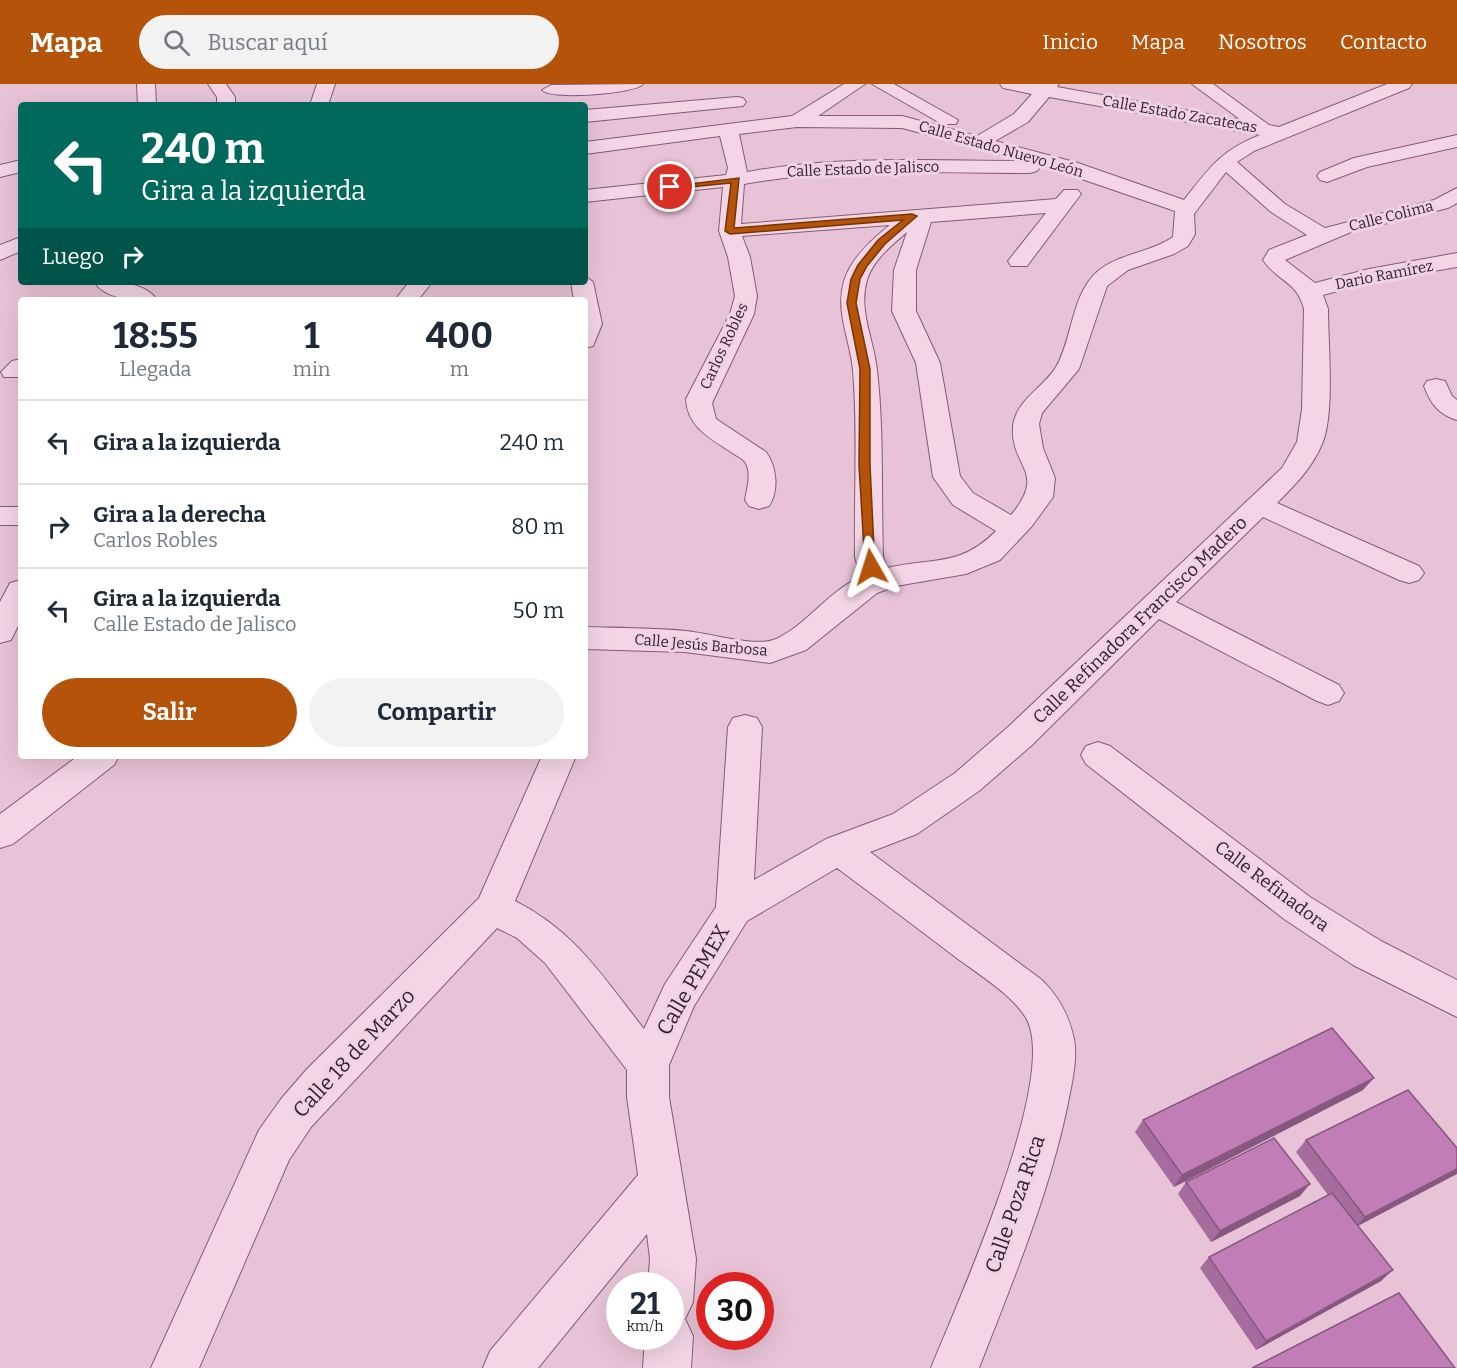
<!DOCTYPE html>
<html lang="es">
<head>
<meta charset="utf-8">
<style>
  :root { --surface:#fff; --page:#f2f2f3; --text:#1f2937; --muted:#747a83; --line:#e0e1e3; --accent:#b45309 }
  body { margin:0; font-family:Bitter,serif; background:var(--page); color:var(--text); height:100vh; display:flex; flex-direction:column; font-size:22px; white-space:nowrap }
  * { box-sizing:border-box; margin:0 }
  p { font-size:20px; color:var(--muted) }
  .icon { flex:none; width:33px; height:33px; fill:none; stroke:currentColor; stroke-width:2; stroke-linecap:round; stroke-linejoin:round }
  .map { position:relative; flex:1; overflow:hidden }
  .drawer { position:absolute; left:18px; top:213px; width:570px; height:462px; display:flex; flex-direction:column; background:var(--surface); border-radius:6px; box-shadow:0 6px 24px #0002 }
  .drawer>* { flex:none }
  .top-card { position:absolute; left:18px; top:18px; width:570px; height:183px; border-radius:6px; box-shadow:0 6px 24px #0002; background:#00695c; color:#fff; overflow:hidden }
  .speed { position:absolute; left:606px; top:1188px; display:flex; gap:12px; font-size:30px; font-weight:700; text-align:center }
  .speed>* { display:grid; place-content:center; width:78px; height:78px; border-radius:50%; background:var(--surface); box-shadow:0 6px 24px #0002; line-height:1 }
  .speed small { font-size:15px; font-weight:400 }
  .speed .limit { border:9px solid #d22; background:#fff; color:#111 }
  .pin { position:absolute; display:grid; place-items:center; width:51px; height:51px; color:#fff; margin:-26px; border:3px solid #fff; border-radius:50%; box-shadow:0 2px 6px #0007 }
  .me { position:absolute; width:66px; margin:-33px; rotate:354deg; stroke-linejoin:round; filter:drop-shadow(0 0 4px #0008) }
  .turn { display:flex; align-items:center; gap:21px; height:126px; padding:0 24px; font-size:27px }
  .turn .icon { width:78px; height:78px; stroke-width:2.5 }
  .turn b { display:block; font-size:42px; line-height:51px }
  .then { display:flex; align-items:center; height:57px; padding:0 24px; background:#0003; gap:12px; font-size:22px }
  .eta { display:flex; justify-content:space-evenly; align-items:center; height:102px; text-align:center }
  .eta b { font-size:36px; font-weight:700; line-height:42px }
  .cta { display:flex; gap:12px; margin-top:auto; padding:12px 24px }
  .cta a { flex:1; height:69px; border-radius:36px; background:var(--accent); color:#fff; font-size:24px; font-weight:700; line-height:69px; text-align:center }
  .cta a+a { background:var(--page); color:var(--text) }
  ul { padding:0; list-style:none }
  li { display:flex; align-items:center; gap:18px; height:84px; padding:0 24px; border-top:2px solid var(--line) }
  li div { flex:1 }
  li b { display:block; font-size:22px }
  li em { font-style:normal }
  header { display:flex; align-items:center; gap:36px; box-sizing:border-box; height:84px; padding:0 30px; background:var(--accent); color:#fff }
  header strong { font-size:28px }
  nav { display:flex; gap:33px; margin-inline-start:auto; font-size:21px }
  .search { width:420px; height:54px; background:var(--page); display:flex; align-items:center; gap:15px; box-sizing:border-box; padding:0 21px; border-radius:33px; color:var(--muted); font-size:22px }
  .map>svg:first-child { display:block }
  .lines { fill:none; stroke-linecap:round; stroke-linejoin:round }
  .minor-casing { stroke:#805c76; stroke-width:2 }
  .minor { fill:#f4d5e6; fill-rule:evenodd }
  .wall { fill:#a66c9d }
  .shaded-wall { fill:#87587f }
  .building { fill:#c17eb6; stroke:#87587f; stroke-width:1.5 }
  .route { fill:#b45309; stroke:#753606; stroke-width:1.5 }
  .labels { text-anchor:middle; stroke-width:6; stroke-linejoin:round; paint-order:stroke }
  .far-street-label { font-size:15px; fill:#321e2d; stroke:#f0d2e2 }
  .street-label { font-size:18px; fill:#321e2d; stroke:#f0d2e2 }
  .near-street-label { font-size:21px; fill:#321e2d; stroke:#f0d2e2 }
</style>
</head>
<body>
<header>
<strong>Mapa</strong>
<div class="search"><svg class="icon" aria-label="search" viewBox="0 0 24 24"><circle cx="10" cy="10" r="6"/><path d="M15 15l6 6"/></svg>Buscar aquí</div>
<nav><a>Inicio</a><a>Mapa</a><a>Nosotros</a><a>Contacto</a></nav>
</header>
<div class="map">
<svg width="1457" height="1284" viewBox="0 0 1457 1284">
  <rect width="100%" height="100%" fill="#e8c3d7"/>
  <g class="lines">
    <defs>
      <g id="minor">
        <polygon points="137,0 155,0 156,21 138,21"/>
        <polygon points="208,0 226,0 235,13 235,21 217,21 217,13"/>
        <polygon points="317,0 335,0 328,21 310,21"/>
        <path d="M 643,0 C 635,10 549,16 542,6 L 551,1 Z"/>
        <path d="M 844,0 L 865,0 L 818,32 L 902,32 L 977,52 L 1014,30 L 1032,10 L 1003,4 L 1000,0 L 1059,0 L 1057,3 L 1241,36 L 1192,0 L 1213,0 L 1269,41 L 1279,43 L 1387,0 L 1412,0 L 1409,4 L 1254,67 L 1237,78 L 1285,120 L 1325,144 L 1434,116 L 1457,104 L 1457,119 L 1448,124 L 1351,148 L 1285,176 L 1315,199 L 1369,185 L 1457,169 L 1457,183 L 1370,198 L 1323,211 L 1328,225 C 1328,259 1335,331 1322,360 C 1312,384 1295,401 1277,419 L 1419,482 L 1424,489 L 1419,496 L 1409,499 L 1399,496 L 1263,433 L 1176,518 L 1339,601 L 1344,609 L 1339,617 L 1328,621 L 1317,617 L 1159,535 L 1032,661 L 979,707 L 917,750 L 870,768 L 1042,896 C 1059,913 1069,931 1074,955 C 1078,976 1071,1003 1067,1024 C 1048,1113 1012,1199 979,1284 L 931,1284 C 958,1217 1056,1001 1028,938 C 1018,914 975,888 954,872 C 915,842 876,813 837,784 L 747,837 L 694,922 L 669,981 L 669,1013 L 696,1175 L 693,1218 L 685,1235 L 693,1252 L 691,1284 L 643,1284 L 645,1252 L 670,1252 L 670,1202 L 648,1202 L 650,1175 L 647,1150 L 538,1284 L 483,1284 L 490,1267 L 638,1091 L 627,1013 L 627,986 L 545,879 L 517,854 L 497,844 L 311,1043 L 289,1076 L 199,1284 L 151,1284 L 259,1046 L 281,1015 L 307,985 L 479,814 L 542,672 L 576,672 L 515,817 C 576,848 602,892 644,945 L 665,900 L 716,823 L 728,643 L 733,634 L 745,631 L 757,634 L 762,643 L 754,796 L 826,755 L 893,730 L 955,689 L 1008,643 L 1282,384 L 1297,358 L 1302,325 L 1304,225 C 1297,197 1278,198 1263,176 L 1269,166 L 1307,151 L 1271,128 L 1226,88 L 1194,130 L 1195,150 L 1188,162 L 1174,170 L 1128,186 L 1107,202 L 1079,285 L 1042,329 L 1039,340 L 1043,364 L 1055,394 L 1053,413 L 1032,442 L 1000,476 L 966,490 L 896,502 L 877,509 L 806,566 L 770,579 L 685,568 L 585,565 L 585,543 C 619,544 652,544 686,547 C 709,549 756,564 776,555 C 808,540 828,507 861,493 L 855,473 C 854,411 858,348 853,286 C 850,255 835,228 844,197 C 851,174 872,155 890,141 L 742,152 L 750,173 L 757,212 L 754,230 L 712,319 L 716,335 L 766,368 C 777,383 779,407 769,422 L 759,425 L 749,422 L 745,416 C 747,405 752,388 745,378 C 743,375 737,372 734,370 C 712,355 687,344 686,315 L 730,230 L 735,212 L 728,173 L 719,147 L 723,103 L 585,118 L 585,106 L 726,91 L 728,84 L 720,52 L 585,70 L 585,58 L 792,32 ZM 1049,13 L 1260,51 C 1220,67 1210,83 1184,116 L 1078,79 L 995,57 L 1028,38 ZM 797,43 L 902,44 L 1027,77 C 934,77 839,71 747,88 L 739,50 ZM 1038,80 L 1175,127 L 1173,153 C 1150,169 1120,169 1098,187 C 1071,210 1073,254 1056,283 C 1043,304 1016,316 1013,342 C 1010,384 1048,387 1011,431 L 973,409 L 960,392 L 940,279 L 916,227 L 916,186 L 931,138 L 1046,129 L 1008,177 L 1011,182 L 1027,182 L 1081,110 L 1078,106 L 1064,106 L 1056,115 L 741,140 L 744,100 C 838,83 935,89 1030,89 L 1037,87 L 1040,83 ZM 907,148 L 894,186 L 892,227 L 916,279 L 933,393 L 953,421 L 996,447 C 959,484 933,473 887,484 L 883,473 C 881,412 884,346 877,286 C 874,255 858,228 867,196 C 873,176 892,161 907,148 Z"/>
        <polygon points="872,0 894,0 958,36 956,40 942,40"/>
        <polygon points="737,13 743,14 746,18 743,22 585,38 585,26"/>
        <polygon points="1457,51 1457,63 1367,83 1327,98 1320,96 1317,92 1320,88 1354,74"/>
        <polygon points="21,76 21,88 0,93 0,81"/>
        <polygon points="21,153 21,167 0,176 0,161"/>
        <polygon points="585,192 593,198 602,240 593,262 585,264 585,216 574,216 571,198 585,198"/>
        <path d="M 94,198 C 114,198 145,197 157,216 C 137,216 107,217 94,198 Z"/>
        <polygon points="409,198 432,198 418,216 395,216"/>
        <polygon points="21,275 21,293 4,293 1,288 12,277"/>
        <path d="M 1436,295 L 1445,297 L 1452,312 L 1457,316 L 1457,336 C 1439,331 1430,319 1424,302 L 1427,297 Z"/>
        <rect x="0" y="423" width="21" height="18"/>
        <polygon points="21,496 21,536 11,556 0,559 0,518 10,499"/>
        <polygon points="1098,658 1110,662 1310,813 1381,857 1457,896 1457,933 1353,881 1284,835 1086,680 1081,671 1086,662"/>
        <polygon points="78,672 119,672 114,681 13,760 0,764 0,730"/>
      </g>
    </defs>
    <use href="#minor" class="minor-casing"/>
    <use href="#minor" class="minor"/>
  </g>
  <g class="wall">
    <polygon points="1363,1006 1174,1103 1135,1048 1143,1036"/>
    <polygon points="1306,1056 1457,1064 1358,1142 1381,1197 1256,1266 1200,1184 1209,1173 1328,1111 1296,1068"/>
    <polygon points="1186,1098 1300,1112 1211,1158 1178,1110"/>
  </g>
  <g class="shaded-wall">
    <polygon points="1374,994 1363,1006 1174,1103 1182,1091"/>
    <polygon points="1457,1085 1457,1090 1354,1144 1365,1133"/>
    <polygon points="1310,1100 1300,1112 1211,1158 1220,1147"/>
    <polygon points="1393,1186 1381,1197 1256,1266 1266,1257"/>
  </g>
  <g class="building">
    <polygon points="1332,944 1374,994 1182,1091 1143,1036"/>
    <polygon points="1408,1006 1457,1064 1457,1085 1365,1133 1306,1056"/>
    <polygon points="1274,1054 1310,1100 1220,1147 1186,1098"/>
    <polygon points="1332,1109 1393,1186 1266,1257 1209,1173"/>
    <polygon points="1399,1209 1455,1284 1252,1284"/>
  </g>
  <polygon class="route" points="739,94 734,144 912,130 917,132 885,160 867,182 860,195 856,219 870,285 870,381 875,486 867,486 865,483 859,381 860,285 847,219 851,195 858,181 878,156 903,136 730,150 725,147 731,99 670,105 665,103"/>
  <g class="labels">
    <g class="far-street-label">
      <text transform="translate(1180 30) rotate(10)" y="5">Calle Estado Zacatecas</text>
      <text transform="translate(1001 65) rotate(16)" y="5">Calle Estado Nuevo León</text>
      <text transform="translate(863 85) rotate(-2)" y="5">Calle Estado de Jalisco</text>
      <text transform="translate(1391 132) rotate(-14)" y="5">Calle Colima</text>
      <text transform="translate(1384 191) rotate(-11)" y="5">Dario Ramírez</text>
      <text transform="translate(724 262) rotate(-65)" y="5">Carlos Robles</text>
      <text transform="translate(701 561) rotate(5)" y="5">Calle Jesús Barbosa</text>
    </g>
    <g class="street-label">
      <text transform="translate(1140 536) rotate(-44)" y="6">Calle Refinadora Francisco Madero</text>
      <text transform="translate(1272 802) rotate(37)" y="6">Calle Refinadora</text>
    </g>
    <g class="near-street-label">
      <text transform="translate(693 896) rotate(-60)" y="7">Calle PEMEX</text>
      <text transform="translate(354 969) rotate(-47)" y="7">Calle 18 de Marzo</text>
      <text transform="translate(1015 1120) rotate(-71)" y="7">Calle Poza Rica</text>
    </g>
  </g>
</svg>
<div class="speed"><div>21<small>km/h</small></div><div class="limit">30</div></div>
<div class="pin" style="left:670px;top:103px;background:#d93025"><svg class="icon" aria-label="arrive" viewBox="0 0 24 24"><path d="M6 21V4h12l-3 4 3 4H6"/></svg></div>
<svg class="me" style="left:871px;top:483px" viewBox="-20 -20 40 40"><path d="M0-17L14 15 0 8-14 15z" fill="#b45309" stroke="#fff" stroke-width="4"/></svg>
<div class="top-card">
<div class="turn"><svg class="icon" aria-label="left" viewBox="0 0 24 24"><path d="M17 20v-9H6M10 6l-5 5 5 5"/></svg><div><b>240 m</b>Gira a la izquierda</div></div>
<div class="then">Luego<svg class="icon" aria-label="right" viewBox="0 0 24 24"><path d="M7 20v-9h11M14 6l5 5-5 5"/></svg></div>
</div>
<section class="drawer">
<div class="eta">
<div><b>18:55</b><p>Llegada</p></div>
<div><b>1</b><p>min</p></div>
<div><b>400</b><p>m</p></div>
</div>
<ul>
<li><svg class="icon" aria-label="left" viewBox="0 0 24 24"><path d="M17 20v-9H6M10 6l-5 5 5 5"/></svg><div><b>Gira a la izquierda</b></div><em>240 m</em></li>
<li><svg class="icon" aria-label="right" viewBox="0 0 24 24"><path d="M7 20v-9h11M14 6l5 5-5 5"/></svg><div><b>Gira a la derecha</b><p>Carlos Robles</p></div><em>80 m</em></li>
<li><svg class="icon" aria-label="left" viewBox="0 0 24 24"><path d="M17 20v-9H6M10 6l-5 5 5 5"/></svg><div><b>Gira a la izquierda</b><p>Calle Estado de Jalisco</p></div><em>50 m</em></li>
</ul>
<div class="cta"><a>Salir</a><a>Compartir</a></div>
</section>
</div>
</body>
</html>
